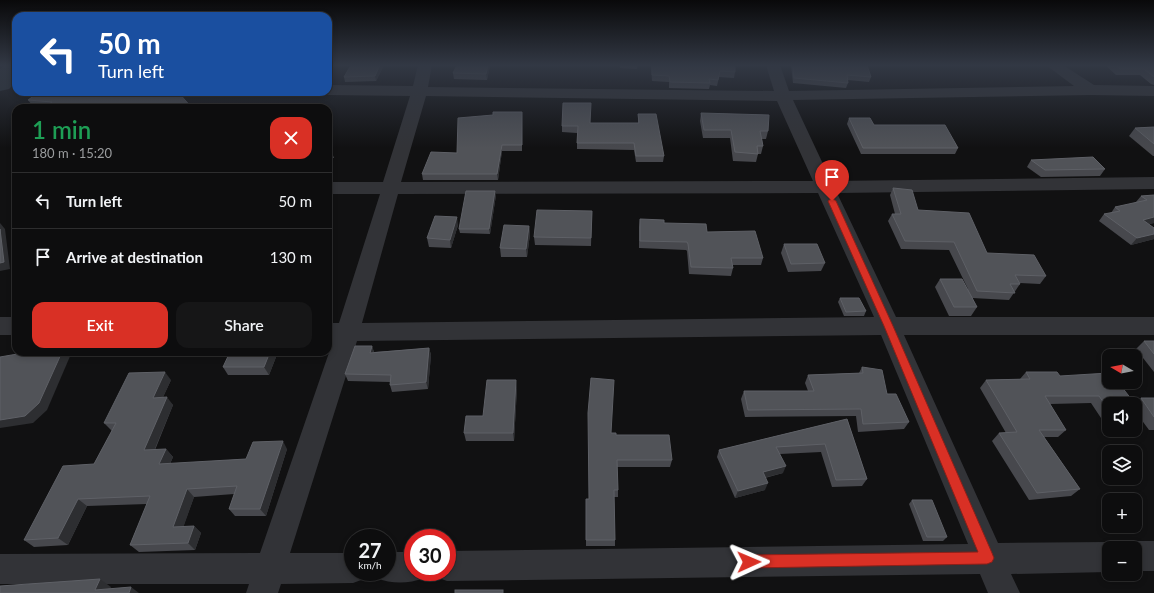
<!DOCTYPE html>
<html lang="en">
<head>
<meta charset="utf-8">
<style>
  :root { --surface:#0d0d0e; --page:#161617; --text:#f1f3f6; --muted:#9a9c9e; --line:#2d2d2e; --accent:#d93025 }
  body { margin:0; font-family:Lato,sans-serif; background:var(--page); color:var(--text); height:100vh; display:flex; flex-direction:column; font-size:15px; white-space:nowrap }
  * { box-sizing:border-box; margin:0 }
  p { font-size:13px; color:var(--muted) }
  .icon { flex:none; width:22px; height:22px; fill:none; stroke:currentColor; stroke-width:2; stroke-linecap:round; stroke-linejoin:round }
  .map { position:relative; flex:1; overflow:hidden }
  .details { position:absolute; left:12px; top:104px; width:320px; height:252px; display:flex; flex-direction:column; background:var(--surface); border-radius:12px; box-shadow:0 2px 6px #0003,0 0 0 1px var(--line) }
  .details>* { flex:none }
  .banner { position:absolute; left:12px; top:12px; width:320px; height:84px; border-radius:12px; box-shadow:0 2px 6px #0003,0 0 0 1px var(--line); background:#1a4fa0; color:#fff; overflow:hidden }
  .needle { width:26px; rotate:280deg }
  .fabs { position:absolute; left:1102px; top:349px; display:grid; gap:8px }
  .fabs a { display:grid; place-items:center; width:40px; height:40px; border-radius:8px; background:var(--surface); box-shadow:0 2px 6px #0003,0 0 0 1px var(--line); font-size:20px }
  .speed { position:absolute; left:344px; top:529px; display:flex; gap:8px; font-size:20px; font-weight:700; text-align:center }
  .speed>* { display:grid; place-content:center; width:52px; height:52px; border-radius:50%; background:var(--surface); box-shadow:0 2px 6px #0003,0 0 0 1px var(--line); line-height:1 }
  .speed small { font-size:10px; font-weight:400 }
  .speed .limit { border:6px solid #d22; background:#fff; color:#111 }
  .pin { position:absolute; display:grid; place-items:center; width:34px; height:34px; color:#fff; margin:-41px -17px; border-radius:50% 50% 50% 0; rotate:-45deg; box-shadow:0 0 4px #0007 }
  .pin .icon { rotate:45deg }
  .me { position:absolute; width:44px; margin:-22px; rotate:89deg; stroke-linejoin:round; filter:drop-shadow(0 0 3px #0008) }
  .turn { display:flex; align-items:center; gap:14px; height:84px; padding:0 20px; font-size:18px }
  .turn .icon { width:52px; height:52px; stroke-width:2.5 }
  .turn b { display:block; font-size:28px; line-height:34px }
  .round { display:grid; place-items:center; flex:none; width:42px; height:42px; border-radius:12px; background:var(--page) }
  .head { display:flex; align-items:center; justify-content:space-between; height:68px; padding:0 20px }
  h1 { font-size:24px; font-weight:600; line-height:30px; color:#1e9e55 }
  .primary-button { display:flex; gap:8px; margin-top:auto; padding:8px 20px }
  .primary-button a { flex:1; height:46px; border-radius:12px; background:var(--accent); color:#fff; font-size:16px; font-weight:600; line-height:46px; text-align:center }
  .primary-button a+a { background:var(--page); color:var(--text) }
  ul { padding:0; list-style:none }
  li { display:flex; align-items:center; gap:12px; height:56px; padding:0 20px; border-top:1px solid var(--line) }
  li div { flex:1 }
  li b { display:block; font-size:15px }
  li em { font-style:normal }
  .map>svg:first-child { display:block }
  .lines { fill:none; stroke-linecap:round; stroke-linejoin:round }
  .river { fill:#2b343a; fill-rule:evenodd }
  .minor { fill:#323337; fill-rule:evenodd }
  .wall { fill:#47484d }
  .shaded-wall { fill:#2d2e31 }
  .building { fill:#515358; stroke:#5e6066 }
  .route { fill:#d93025; stroke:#8d1f18 }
</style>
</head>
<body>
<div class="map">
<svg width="1154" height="593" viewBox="0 0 1154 593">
  <rect width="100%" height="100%" fill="#111112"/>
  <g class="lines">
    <polygon class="river" points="4,65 16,65 16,82 9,89 0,91 0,69"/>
    <g class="minor">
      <path d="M 418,65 L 432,65 L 428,87 L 774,91 L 766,65 L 780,65 L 789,91 L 1074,86 L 1046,65 L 1063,65 L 1094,85 L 1154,86 L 1154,96 L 1091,95 L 793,100 L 831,181 L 1154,177 L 1154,189 L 837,193 L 896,317 L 1154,317 L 1154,335 L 904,335 L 998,543 L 1109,542 L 1120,548 L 1109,548 L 1109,572 L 1011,574 L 1020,593 L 988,593 L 980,574 L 447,581 L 436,577 L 434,572 L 447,572 L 447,551 L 968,544 L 881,335 L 357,341 L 290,553 L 353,553 L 353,572 L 367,572 L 364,579 L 353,583 L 281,584 L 278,593 L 246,593 L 249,584 L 0,584 L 0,554 L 260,553 L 333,341 L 328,341 L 328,323 L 339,323 L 380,194 L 328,194 L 328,182 L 383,182 L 410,96 L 328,95 L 322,92 L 328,92 L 328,85 L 413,86 ZM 426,96 L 777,101 L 813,181 L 401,182 ZM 818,193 L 874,317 L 362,323 L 398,194 Z"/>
      <rect x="0" y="317" width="16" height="18"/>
      <polygon points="1135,541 1154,541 1154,571 1135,571 1135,548 1123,548 1124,545"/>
      <path d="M 387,552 L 413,552 L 413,572 L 426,572 L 424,578 C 408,584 392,584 376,578 L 374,572 L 387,572 Z"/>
    </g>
  </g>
  <g class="wall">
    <polygon points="351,65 384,65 376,81 345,82 344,77"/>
    <polygon points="490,65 487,80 454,79 453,73"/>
    <polygon points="620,65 638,65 637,69 620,68"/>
    <polygon points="651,65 735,65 735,72 734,78 719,77 717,86 710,85 709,89 669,88 669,82 652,81"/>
    <polygon points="791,65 867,65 871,77 869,82 848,80 848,83 846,88 793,83"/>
    <polygon points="1105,65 1154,65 1154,85 1151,84 1140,75 1116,75"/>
    <polygon points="28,100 192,108 52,108 51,107 32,105"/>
    <polygon points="522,112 522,151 502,151 498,180 423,180 422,174 457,153 493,115"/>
    <polygon points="701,113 768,131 766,139 762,139 763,146 761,154 758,154 756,162 733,161 730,138 703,138 700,121"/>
    <polygon points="638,114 664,156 663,162 636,162 634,150 577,149 577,133 562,132 562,126 590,123 638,123"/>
    <polygon points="849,118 874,125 958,148 955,154 861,154 847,124"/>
    <polygon points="1154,127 1154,156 1153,156 1129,136 1135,128"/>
    <polygon points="328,151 332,153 334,158 328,158"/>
    <polygon points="1031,160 1105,169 1100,176 1041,177 1027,167"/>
    <polygon points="893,188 918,210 987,253 1046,276 1040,284 1020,283 1020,284 1009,300 972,298 977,307 971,316 949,316 935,287 940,279 968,289 949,250 901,249 888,221 892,214 895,214 890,195"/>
    <polygon points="496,195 490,234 460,233 459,229"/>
    <polygon points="1154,195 1154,223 1149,224 1154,228 1154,239 1131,245 1099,221 1104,214 1111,213 1115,207 1136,203 1136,202 1141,196"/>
    <polygon points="592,211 591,246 535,245 534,237"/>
    <polygon points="640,219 664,223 763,258 761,265 732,265 733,268 731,276 689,274 687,251 686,250 639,248 639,227"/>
    <polygon points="458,225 451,248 429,247 427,238"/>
    <polygon points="529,226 530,234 527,257 501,257 500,248"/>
    <polygon points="784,244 825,263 821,271 788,272 781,253"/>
    <polygon points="840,298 866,311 864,316 844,316 838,302"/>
    <polygon points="1144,341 1154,341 1154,372 1136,349"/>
    <polygon points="372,346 374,352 429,348 431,355 428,389 392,392 390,385 390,382 348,381 345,374"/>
    <polygon points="278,352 269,375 228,375 223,367"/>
    <polygon points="862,367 887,394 909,422 904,429 858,432 856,416 745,417 741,399 744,391 808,391 805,383 808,375 859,373"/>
    <polygon points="1026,372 1060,376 1135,404 1141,398 1154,398 1154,430 1149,430 1138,415 1135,417 1135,404 1109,404 1109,421 1103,421 1091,403 1050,404 1066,430 1058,437 1044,437 1080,489 1071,496 1029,500 992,441 999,433 1006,433 980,388 986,380 1020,379"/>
    <polygon points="171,380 163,397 173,405 155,450 166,449 173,457 170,464 246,459 287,449 266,516 235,516 229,509 234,494 194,497 183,527 194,526 201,533 195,550 139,552 130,545 147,504 87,506 68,545 34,547 24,540 94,464 112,431 104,423"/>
    <polygon points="517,388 514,441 466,441 464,433 483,416"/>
    <polygon points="847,419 867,479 862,486 832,487 821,452 780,454 783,473 765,478 765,490 735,498 717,457 719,450"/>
    <polygon points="611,433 672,460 670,467 617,467 618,490 618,497 614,497 615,540 615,546 586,546 586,499 589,499"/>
    <polygon points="912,500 947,537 943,541 923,541 909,504"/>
  </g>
  <g class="shaded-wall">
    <polygon points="380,65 384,65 376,81 375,76"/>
    <polygon points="488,65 490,65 487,80 486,74"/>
    <polygon points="502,145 502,151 498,180 497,174"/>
    <polygon points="495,191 496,195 490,234 489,229"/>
    <polygon points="457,217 458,225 451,248 450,240"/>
    <polygon points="1154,217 1154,223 1137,227 1143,220"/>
    <polygon points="0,223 5,229 10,269 0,271"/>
    <polygon points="529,226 530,234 527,257 526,249"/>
    <polygon points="1154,234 1154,239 1131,245 1137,238"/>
    <polygon points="372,346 374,353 370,353"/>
    <polygon points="429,348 431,355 428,389 426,382"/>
    <polygon points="62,352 70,352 71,354 47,410 33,423 0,428 0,420"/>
    <polygon points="270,352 278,352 269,375 264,367"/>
    <polygon points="165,372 171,380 159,406 153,398"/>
    <polygon points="516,380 517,388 514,441 513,433"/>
    <polygon points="167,397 173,405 151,458 144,450"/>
    <polygon points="283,441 287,449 266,516 260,509"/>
    <polygon points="166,449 173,457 166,472 159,464"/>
    <polygon points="786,466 783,473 759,479 763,472"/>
    <polygon points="768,483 765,490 735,498 738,491"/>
    <polygon points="187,489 194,497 181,534 173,527"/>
    <polygon points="78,499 87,506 68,545 58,538"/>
    <polygon points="194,526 201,533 195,550 188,543"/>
    <polygon points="100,579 111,587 109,593 95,590"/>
    <polygon points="131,587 139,593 129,593"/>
  </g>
  <g class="building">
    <polygon points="351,65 380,65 375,76 344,77"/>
    <polygon points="457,65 488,65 486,74 453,73"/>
    <polygon points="652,65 735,65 735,72 720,71 718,80 709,79 710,83 670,82 669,76 652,75"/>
    <polygon points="793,65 867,65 871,77 847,75 848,83 794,78"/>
    <polygon points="1116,65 1154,65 1154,77 1144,69 1120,69"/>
    <polygon points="39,92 178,92 192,108 85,108 49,104 52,102 28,100"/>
    <polygon points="563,103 591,103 590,123 639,123 638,114 656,114 664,156 636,156 634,143 577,143 578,126 562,126"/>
    <polygon points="493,112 522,112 522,145 502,145 497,174 422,174 431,152 457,153 458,118 493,115"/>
    <polygon points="701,113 769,115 768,131 760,131 763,146 757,146 758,154 735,152 731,130 704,130"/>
    <polygon points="849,118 870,118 874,125 945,125 958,148 863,148"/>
    <polygon points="1154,127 1154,144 1135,128"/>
    <polygon points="1093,157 1105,169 1045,170 1031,160"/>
    <polygon points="893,188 912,190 918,210 969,213 987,253 1034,255 1046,276 1015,275 1020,284 1010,284 1015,293 977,291 954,242 905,241 892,214 901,214"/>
    <polygon points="466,191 495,191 489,229 459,229"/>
    <polygon points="1154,195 1154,217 1143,220 1154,228 1154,234 1137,238 1104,214 1120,211 1115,207 1147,200 1141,196"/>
    <polygon points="537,210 592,211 591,238 534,237"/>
    <polygon points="435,216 457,217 450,240 427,238"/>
    <polygon points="640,219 664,220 664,223 706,224 707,232 755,231 763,258 731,258 733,268 691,267 688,244 687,242 640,241"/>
    <polygon points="504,225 529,226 526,249 500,248"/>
    <polygon points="0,229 4,262 0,263"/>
    <polygon points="784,244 817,244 825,263 791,264"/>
    <polygon points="940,279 962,279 977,307 954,307"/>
    <polygon points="840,298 859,298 866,311 846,312"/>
    <polygon points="1144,341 1154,341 1154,354"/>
    <polygon points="355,346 372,346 370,353 429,348 426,382 390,385 391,375 345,374"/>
    <polygon points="29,352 62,352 39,403 25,416 0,420 0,357"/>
    <polygon points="230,352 270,352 264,367 223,367"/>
    <polygon points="862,367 882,370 887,394 896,394 909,422 863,424 861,409 748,410 744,391 814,391 808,375 863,373"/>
    <polygon points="165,372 153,398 167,397 144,450 166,449 159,464 246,459 253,442 283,441 260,509 229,509 237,486 187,489 173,527 194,526 188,543 130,545 150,496 78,499 58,538 24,540 63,466 94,464 116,423 104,423 129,373"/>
    <polygon points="1026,372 1057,372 1060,376 1109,373 1109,382 1118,382 1135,404 1109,404 1109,410 1099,396 1045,396 1066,430 1039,430 1080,489 1037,493 999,433 1017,432 986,380 1030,379"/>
    <polygon points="591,378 614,380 611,433 616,433 616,435 669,435 672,460 617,460 618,490 614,490 615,540 586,540 586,499 589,499 588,413"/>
    <polygon points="487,380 516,380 513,433 464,433 466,416 483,416"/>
    <polygon points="1141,398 1154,398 1154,417"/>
    <polygon points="1135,404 1141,412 1135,412"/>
    <polygon points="847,419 867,479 836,480 825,444 776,447 786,466 763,472 768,483 738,491 719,450"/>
    <polygon points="912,500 932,500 947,537 927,537"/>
    <polygon points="100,579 95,590 131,587 129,593 0,593 0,586"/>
    <rect x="455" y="590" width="48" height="3"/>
  </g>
  <linearGradient id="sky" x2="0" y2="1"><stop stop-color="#09090a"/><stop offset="0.44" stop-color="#323844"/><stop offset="1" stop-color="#323844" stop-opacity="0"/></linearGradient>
  <rect width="1154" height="148" fill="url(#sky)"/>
  <polygon class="route" points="832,198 836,201 893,326 992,553 994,558 992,562 987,564 749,568 745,566 743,562 745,557 749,555 978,552 884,326 828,201"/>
</svg>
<div class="fabs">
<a><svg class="needle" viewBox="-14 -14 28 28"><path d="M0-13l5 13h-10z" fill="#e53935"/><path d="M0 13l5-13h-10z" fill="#9a9c9e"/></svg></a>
<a><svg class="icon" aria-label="sound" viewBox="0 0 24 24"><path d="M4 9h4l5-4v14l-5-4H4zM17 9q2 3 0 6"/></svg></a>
<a><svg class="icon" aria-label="layers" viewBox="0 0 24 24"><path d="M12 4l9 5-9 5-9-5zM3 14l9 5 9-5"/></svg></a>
<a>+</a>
<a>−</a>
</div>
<div class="speed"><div>27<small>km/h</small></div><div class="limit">30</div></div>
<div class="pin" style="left:832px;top:201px;background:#d93025"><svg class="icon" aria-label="arrive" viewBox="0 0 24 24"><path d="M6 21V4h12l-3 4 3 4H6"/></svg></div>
<svg class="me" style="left:749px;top:562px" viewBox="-20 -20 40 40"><path d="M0-17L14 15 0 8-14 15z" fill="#d93025" stroke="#fff" stroke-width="4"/></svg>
<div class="banner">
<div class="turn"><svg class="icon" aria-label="left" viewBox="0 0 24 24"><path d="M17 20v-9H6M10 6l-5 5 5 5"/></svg><div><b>50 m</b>Turn left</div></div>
</div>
<section class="details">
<div class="head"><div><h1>1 min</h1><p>180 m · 15:20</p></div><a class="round" style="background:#d93025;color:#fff"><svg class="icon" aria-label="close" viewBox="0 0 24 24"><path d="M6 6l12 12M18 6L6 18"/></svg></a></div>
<ul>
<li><svg class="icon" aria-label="left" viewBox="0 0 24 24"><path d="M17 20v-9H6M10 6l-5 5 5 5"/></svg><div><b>Turn left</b></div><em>50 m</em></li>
<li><svg class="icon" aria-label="arrive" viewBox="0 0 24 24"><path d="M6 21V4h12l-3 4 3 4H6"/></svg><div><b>Arrive at destination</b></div><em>130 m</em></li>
</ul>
<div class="primary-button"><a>Exit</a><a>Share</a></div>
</section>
</div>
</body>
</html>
